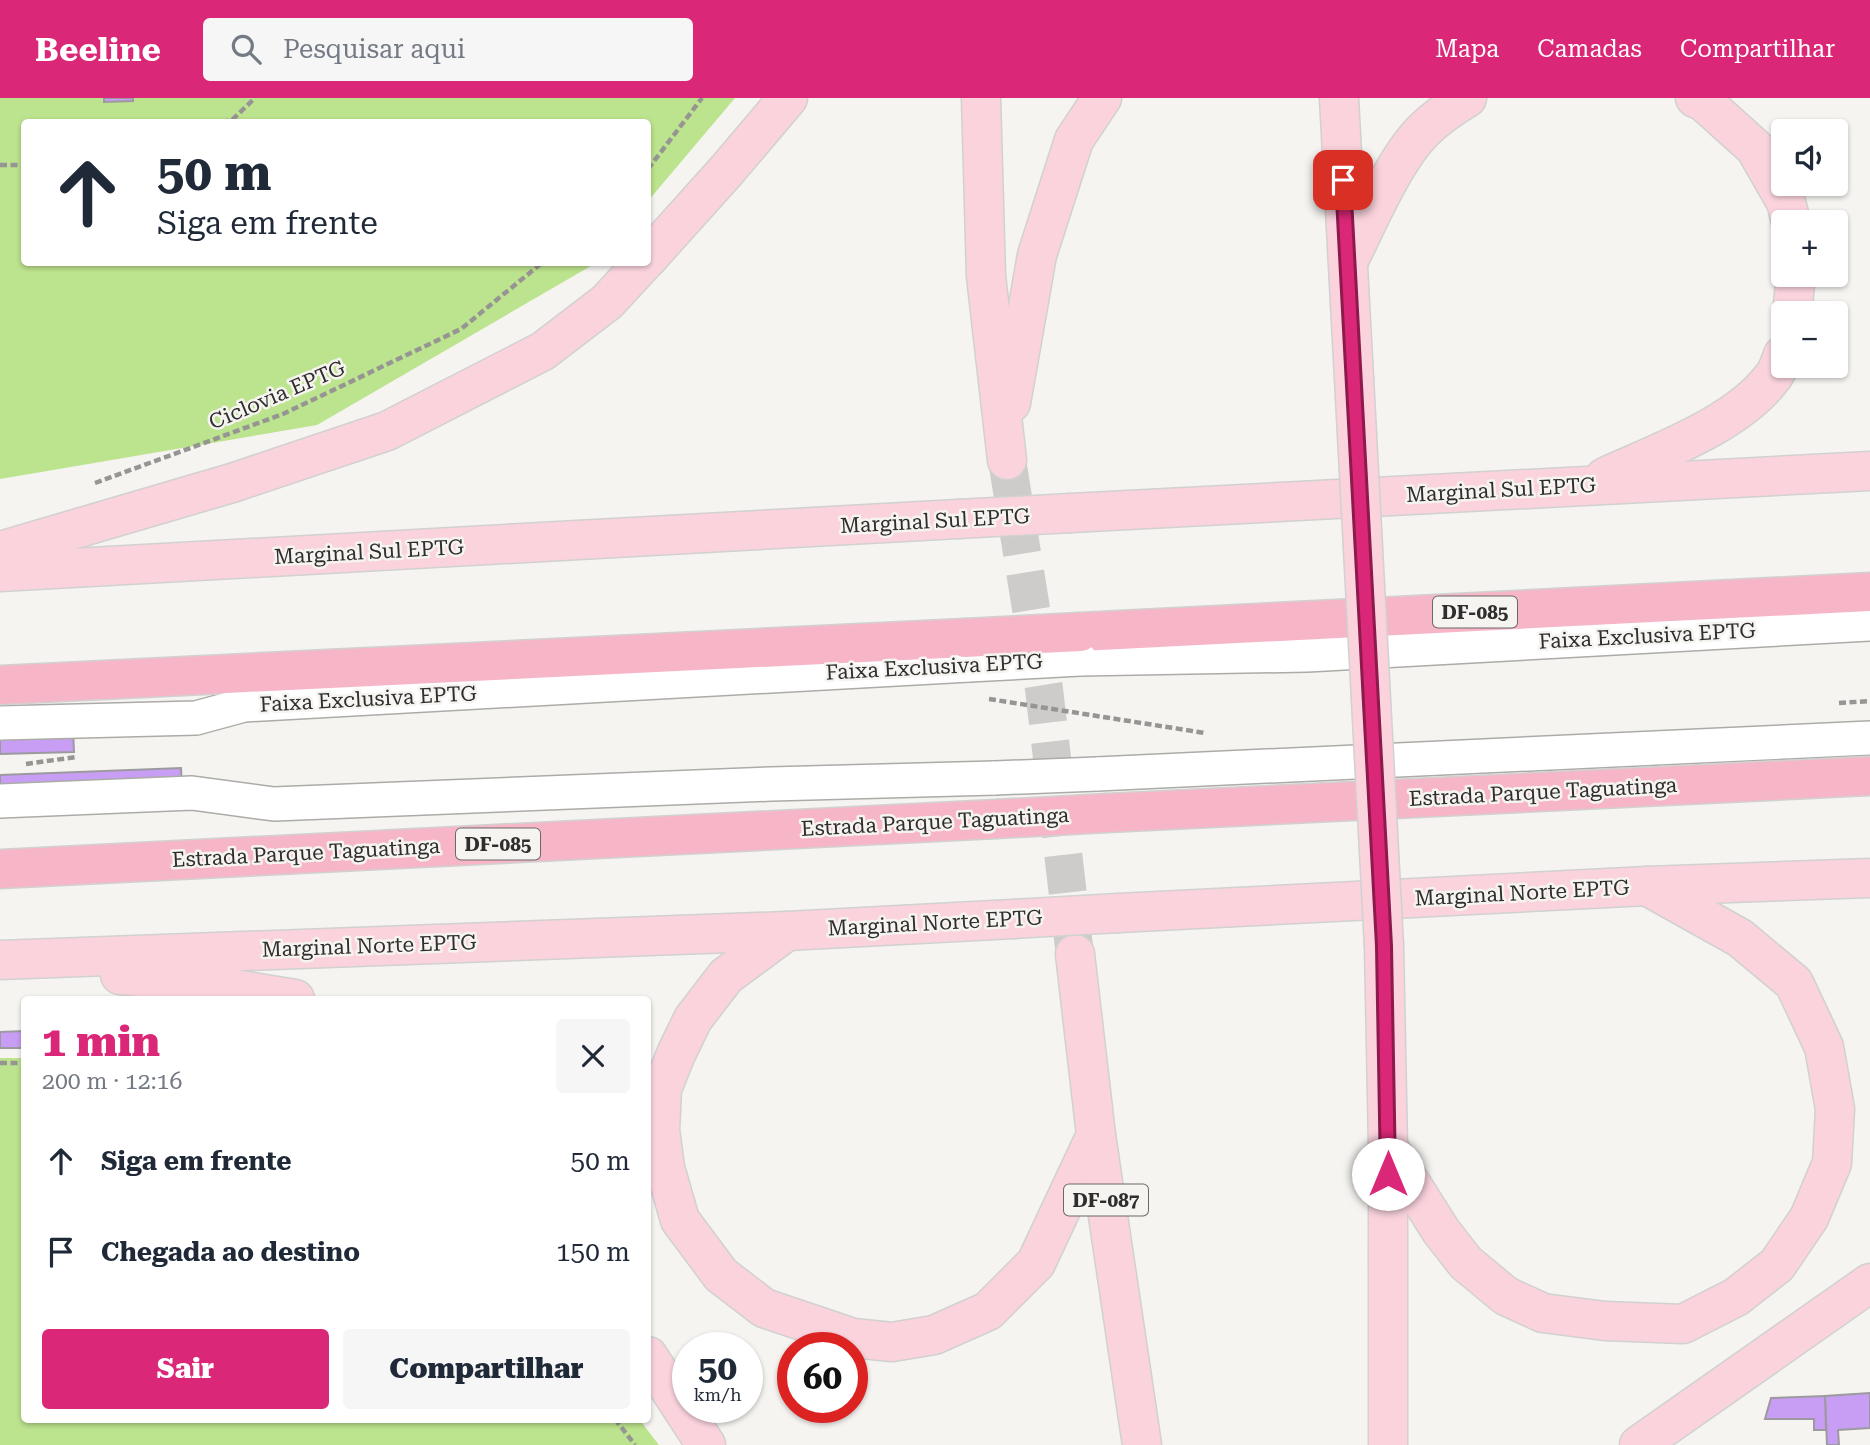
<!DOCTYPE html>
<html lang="pt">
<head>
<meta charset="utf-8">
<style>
  :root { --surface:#fff; --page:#f6f6f7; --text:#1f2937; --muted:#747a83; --accent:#db2777 }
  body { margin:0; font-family:"Roboto Serif",serif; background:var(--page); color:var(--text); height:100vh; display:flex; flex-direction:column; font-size:26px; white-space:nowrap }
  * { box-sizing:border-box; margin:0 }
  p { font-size:23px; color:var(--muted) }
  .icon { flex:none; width:38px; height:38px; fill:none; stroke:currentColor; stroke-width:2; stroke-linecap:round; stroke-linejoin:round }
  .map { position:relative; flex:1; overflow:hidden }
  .drawer { position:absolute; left:21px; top:898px; width:630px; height:427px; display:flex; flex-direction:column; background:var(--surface); border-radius:7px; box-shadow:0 2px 5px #0004 }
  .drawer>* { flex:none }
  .banner { position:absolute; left:21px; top:21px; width:630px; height:147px; border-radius:7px; box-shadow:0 2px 5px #0004; background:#fff; color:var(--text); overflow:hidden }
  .tools { position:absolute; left:1771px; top:21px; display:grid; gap:14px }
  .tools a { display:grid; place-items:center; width:77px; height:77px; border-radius:7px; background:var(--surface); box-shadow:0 2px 5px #0004; font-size:35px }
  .speed { position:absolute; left:672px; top:1234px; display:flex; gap:14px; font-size:35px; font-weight:700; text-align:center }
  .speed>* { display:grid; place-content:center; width:91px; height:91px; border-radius:50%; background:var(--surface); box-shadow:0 2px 5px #0004; line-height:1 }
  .speed small { font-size:18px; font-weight:400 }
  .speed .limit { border:10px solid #d22; background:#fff; color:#111 }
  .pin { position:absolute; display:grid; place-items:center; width:60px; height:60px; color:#fff; margin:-30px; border-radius:14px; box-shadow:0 4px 10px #0006 }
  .me { position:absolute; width:77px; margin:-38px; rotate:0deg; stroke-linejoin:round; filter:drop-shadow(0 0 5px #0008) }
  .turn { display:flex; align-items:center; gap:24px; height:147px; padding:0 21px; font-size:32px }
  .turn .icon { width:91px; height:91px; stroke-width:2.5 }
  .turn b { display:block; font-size:49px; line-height:60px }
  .round { display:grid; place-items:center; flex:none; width:74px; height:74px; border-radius:7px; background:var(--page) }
  .overview { display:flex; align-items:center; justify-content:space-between; height:119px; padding:0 21px }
  h1 { font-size:42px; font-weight:800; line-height:52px; color:var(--accent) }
  .cta { display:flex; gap:14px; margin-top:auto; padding:14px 21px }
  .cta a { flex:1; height:80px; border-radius:7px; background:var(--accent); color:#fff; font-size:28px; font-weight:800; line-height:80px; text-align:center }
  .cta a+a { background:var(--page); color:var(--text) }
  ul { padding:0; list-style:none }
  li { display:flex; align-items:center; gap:21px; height:91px; padding:0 21px }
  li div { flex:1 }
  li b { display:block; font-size:26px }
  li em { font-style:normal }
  header { display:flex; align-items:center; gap:42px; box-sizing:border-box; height:98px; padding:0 35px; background:var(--accent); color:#fff }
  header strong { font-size:33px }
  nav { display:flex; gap:38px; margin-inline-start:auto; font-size:24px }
  .search { width:490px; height:63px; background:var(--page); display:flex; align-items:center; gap:18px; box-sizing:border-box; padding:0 24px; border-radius:7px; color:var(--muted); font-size:26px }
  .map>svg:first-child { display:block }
  .green { fill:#bce38d }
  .building { fill:#c89ef5; stroke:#9c9a9e; stroke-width:2 }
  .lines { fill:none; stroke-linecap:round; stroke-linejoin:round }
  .major-tunnel { stroke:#ceccca; stroke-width:38; stroke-dasharray:38 19; stroke-linecap:butt }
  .minor-casing { stroke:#acaba7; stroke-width:36 }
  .major-casing { stroke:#d1d1d1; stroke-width:41 }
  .highway-casing { stroke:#d1d1d1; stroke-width:41 }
  .path { stroke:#979593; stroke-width:4.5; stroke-dasharray:7 3.5; stroke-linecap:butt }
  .minor { stroke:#fff; stroke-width:33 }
  .major { stroke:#fad3dd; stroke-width:38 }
  .highway { stroke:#f7b6c7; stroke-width:38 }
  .minor-bridge-casing { stroke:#acaba7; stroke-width:36; stroke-linecap:butt }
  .major-bridge-casing { stroke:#d1d1d1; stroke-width:41; stroke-linecap:butt }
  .highway-bridge-casing { stroke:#d1d1d1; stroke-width:41; stroke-linecap:butt }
  .minor-bridge { stroke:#fff; stroke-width:33 }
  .major-bridge { stroke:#fad3dd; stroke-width:38 }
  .highway-bridge { stroke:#f7b6c7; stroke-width:38 }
  .route-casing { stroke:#8e194d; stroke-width:18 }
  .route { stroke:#db2777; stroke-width:12 }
  .labels { text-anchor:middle; stroke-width:5; stroke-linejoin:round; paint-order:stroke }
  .shield { fill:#f6f4f1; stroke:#6b6968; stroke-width:2 }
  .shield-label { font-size:19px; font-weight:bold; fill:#2f2e2d }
  .street-label { font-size:21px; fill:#2f2e2d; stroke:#f6f4f1 }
</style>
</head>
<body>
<header>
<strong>Beeline</strong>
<div class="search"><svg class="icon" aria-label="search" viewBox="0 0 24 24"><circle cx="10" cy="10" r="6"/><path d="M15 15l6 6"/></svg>Pesquisar aqui</div>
<nav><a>Mapa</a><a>Camadas</a><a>Compartilhar</a></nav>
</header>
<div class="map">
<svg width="1870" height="1347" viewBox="0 0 1870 1347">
  <rect width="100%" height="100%" fill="#f6f4f1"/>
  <g class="green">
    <polygon points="0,0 735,0 648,103 648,24 24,24 24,164 596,165 317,327 0,381"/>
    <polygon points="0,960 24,960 24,1321 639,1321 659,1347 0,1347"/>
  </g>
  <g class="building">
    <polygon points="104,0 133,0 133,3 104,4"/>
    <polygon points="73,631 74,654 0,656 0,634"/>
    <polygon points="181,670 182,690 0,701 0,677"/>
    <polygon points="24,933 24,950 0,950 0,934"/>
    <polygon points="1870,1295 1870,1330 1838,1332 1839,1347 1827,1347 1825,1298"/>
    <polygon points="1825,1298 1826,1332 1814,1332 1814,1321 1765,1321 1771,1300"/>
  </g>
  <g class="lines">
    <polyline class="major-tunnel" points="1007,362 1044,591 1074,849"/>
    <defs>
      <g id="minor">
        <polyline points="1080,561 1307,557 1870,526"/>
        <polyline points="0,625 196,620 244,607 969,567"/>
        <polyline points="1097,676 1870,640"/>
        <polyline points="0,703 192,695 274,706 771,686 995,680"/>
      </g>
      <g id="major">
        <polyline points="981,0 986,178 1007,362"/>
        <polyline points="1339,0 1354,280"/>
        <polyline points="1695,0 1704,4 1755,50 1786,104 1791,124"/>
        <polyline points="648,160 727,72 788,0"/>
        <path d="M 1349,162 C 1368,124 1395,60 1424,32 C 1437,19 1452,9 1467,0"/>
        <polyline points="1792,215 1796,177"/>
        <polyline points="1011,305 1037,157 1074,42 1102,0"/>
        <path d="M 1605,379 C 1657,355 1736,327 1771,281 C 1777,275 1780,265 1783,257"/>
        <polyline points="1071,415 1870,373"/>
        <polyline points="0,453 232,385 387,333 543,253 607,204 644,164"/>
        <polyline points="0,474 958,421"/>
        <polyline points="1119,815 1647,788 1870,780"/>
        <polyline points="787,833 726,878 693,921 676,956 662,991 660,1032 665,1070 680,1122 721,1177 764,1210 853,1240 892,1244 934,1237 988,1213 1036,1165 1096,1037"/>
        <polyline points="1384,848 1388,1049 1388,1347"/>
        <polyline points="1075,856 1096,1037 1142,1347"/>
        <polyline points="0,862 787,833 1013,821"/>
        <polyline points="120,877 204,886 295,901"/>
        <polyline points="1388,1049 1441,1133 1466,1165 1506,1198 1543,1215 1605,1223 1683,1226 1736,1199 1777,1167 1809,1120 1832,1065 1835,1011 1824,949 1794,885 1740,840 1647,788"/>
        <polyline points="648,1258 706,1347"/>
        <polyline points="1639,1347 1870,1185"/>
      </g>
      <g id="highway">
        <polyline points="1080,534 1870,494"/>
        <polyline points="0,587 965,540"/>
        <polyline points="1107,715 1870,678"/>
        <polyline points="0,771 996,721"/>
      </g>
    </defs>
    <use href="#minor" class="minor-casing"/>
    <use href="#major" class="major-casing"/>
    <use href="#highway" class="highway-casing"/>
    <g class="path">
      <polyline points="222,24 232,22 255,0"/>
      <polyline points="0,67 24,67"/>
      <polyline points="648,71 702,0"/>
      <polyline points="95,385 283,316 461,231 543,164"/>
      <polyline points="989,601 1205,635"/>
      <polyline points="1839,605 1870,603"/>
      <polyline points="26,666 76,659"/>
      <polyline points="0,965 24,965"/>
      <polyline points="615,1321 635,1347"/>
    </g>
    <use href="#minor" class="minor"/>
    <use href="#major" class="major"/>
    <use href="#highway" class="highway"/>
    <defs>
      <g id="minor-bridge">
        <polyline points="969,567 1080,561"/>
        <polyline points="995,680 1097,676"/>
      </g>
      <g id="major-bridge">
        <polyline points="1354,280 1384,848"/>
        <polyline points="958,421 1071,415"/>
        <polyline points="1013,821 1119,815"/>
      </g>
      <g id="highway-bridge">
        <polyline points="965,540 1080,534"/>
        <polyline points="996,721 1107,715"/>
      </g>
    </defs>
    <use href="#minor-bridge" class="minor-bridge-casing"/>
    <use href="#major-bridge" class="major-bridge-casing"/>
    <use href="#highway-bridge" class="highway-bridge-casing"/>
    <use href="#minor-bridge" class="minor-bridge"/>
    <use href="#major-bridge" class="major-bridge"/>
    <use href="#highway-bridge" class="highway-bridge"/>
  </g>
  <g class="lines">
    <defs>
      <polyline id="route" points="1343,82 1384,848 1388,1076"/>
    </defs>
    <use href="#route" class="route-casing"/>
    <use href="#route" class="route"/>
  </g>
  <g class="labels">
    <g class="shield">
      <rect x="1433" y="498.5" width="84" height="31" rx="5"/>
      <rect x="456" y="730.5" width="84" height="31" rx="5"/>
      <rect x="1064" y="1086.5" width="84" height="31" rx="5"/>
    </g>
    <g class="shield-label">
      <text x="1475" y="521">DF-085</text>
      <text x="498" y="753">DF-085</text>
      <text x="1106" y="1109">DF-087</text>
    </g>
    <g class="street-label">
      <text transform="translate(277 297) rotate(-23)" y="7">Ciclovia EPTG</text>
      <text transform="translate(1501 392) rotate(-3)" y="7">Marginal Sul EPTG</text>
      <text transform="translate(935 423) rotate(-3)" y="7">Marginal Sul EPTG</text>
      <text transform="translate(369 454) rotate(-3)" y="7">Marginal Sul EPTG</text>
      <text transform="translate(1647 538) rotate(-3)" y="7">Faixa Exclusiva EPTG</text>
      <text transform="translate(934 569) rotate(-3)" y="7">Faixa Exclusiva EPTG</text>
      <text transform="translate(368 601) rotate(-3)" y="7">Faixa Exclusiva EPTG</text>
      <text transform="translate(1543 694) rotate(-3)" y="7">Estrada Parque Taguatinga</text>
      <text transform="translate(935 724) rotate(-3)" y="7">Estrada Parque Taguatinga</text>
      <text transform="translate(306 755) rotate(-3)" y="7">Estrada Parque Taguatinga</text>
      <text transform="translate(1522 795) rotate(-3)" y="7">Marginal Norte EPTG</text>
      <text transform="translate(935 825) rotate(-3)" y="7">Marginal Norte EPTG</text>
      <text transform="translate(369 848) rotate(-2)" y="7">Marginal Norte EPTG</text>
    </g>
  </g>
</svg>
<div class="tools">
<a><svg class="icon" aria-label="sound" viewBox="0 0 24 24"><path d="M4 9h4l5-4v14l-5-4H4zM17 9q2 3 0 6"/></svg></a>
<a>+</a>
<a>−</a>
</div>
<div class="speed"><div>50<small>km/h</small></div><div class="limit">60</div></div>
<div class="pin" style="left:1343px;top:82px;background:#d93025"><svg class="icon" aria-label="arrive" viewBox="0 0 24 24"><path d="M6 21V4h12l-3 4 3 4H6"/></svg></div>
<svg class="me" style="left:1388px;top:1076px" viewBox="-20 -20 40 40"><circle r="19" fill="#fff"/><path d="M0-13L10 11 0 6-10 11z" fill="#db2777"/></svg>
<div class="banner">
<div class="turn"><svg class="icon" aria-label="ahead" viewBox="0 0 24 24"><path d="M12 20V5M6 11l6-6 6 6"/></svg><div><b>50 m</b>Siga em frente</div></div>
</div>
<section class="drawer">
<div class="overview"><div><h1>1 min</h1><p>200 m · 12:16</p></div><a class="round"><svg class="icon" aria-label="close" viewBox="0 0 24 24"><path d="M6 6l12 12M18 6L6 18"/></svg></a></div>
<ul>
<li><svg class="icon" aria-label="ahead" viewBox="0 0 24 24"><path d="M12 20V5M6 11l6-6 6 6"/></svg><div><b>Siga em frente</b></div><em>50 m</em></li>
<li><svg class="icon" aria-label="arrive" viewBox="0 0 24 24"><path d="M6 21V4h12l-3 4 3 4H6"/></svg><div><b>Chegada ao destino</b></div><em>150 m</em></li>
</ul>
<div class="cta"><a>Sair</a><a>Compartilhar</a></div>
</section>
</div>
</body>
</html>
